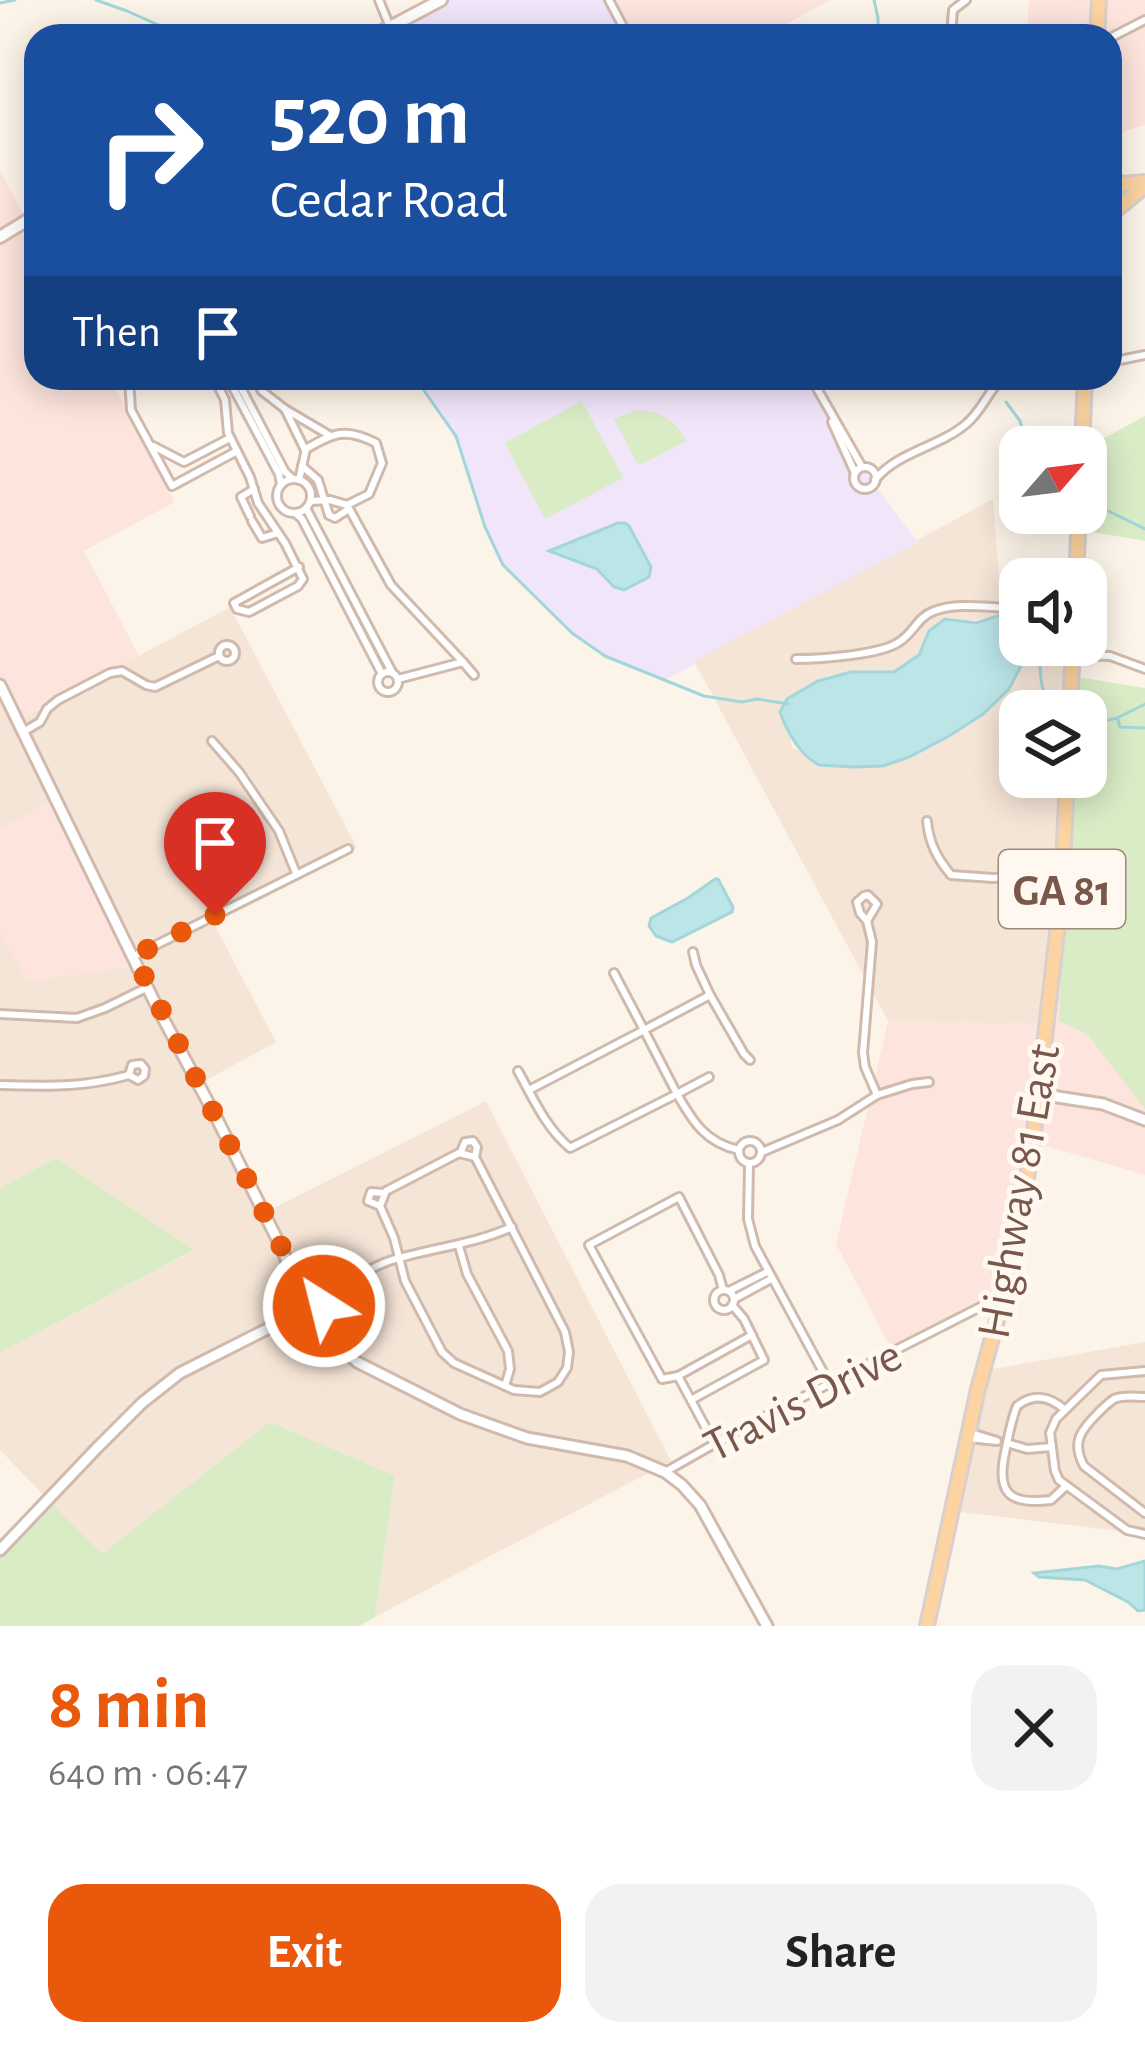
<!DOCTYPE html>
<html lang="en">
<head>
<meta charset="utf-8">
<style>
  :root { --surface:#fff; --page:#f2f2f2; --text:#222; --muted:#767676; --accent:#ea580c }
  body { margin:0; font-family:"Alegreya Sans",sans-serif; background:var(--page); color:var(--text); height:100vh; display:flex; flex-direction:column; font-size:45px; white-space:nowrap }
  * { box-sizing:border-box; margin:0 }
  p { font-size:39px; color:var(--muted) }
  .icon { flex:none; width:66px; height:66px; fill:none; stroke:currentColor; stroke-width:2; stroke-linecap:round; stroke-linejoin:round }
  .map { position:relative; height:1626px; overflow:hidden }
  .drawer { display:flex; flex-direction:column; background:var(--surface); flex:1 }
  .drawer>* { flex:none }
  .banner { position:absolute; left:24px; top:24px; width:1098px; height:366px; border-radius:36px; box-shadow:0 6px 30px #0003; background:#1a4fa0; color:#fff; overflow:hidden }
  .needle { width:78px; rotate:62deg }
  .fabs { position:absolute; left:999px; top:426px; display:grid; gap:24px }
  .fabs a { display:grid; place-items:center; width:108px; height:108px; border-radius:24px; background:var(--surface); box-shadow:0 6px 30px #0003; font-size:60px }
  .pin { position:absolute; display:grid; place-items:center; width:102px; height:102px; color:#fff; margin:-123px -51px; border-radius:50% 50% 50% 0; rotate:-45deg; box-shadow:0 0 12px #0007 }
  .pin .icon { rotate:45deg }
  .me { position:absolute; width:132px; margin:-66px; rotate:324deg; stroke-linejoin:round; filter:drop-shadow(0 0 9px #0008) }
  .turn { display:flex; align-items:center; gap:42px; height:252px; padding:0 48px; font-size:54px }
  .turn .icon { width:156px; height:156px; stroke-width:2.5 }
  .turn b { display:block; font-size:84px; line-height:102px }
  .then { display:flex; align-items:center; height:114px; padding:0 48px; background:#0003; gap:24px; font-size:45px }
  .round { display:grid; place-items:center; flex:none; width:126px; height:126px; border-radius:36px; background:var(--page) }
  .overview { display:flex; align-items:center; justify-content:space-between; height:204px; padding:0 48px }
  h1 { font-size:72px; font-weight:700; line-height:90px; color:var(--accent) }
  .cta { display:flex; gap:24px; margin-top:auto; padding:24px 48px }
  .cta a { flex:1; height:138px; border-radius:36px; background:var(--accent); color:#fff; font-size:48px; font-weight:700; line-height:138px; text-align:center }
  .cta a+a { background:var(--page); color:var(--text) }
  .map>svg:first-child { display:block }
  .residential { fill:#f5e5d7 }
  .commercial { fill:#fde4dd }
  .education { fill:#f1e5fa }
  .green { fill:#d9ecc6 }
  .water { fill:#bce5e8; stroke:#a2d6da; stroke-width:3 }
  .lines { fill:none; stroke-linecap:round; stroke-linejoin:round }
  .stream { stroke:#a2d6da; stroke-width:3 }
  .minor-casing { stroke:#d0baad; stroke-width:12 }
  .tertiary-casing { stroke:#d0baad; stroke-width:15 }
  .secondary-casing { stroke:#d6bcad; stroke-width:16 }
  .primary-casing { stroke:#d9d0cd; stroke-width:18 }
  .minor { stroke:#fff; stroke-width:6 }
  .tertiary { stroke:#fff; stroke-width:9 }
  .secondary { stroke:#fff; stroke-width:10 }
  .primary { stroke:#fcd3a1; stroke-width:12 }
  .route { stroke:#ea580c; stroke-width:21; stroke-dasharray:0 37.8 }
  .labels { text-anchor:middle; stroke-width:10; stroke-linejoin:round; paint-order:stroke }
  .shield { fill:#fff8f0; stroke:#a1887c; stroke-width:3 }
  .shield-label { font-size:45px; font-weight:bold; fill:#79584b }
  .street-label { font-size:48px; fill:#79584b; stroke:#fff8f0 }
</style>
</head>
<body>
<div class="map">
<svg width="1145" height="1626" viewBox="0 0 1145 1626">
  <rect width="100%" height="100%" fill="#fdf4e9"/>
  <g class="residential">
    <polygon points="993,499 1002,616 964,622 949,617 929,635 917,660 890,672 826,676 821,701 785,701 792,748 868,767 894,752 1031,645 1068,645 1065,711 1020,711 1020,777 1061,777 1049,1024 888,1021 694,661"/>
    <polygon points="230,607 357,848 213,922 276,1042 199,1084 264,1213 486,1101 671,1461 375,1617 395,1477 101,1555 0,1450 0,1353 193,1251 56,1158 0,1188 0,930 28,981 54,800 0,829 0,690 17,721"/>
    <polygon points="1145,1342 1145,1534 952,1511 988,1370"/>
  </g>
  <g class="commercial">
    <polygon points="613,0 830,0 765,36 632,36"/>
    <polygon points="1029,0 1145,0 1145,125 1110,136 1110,36 1027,36"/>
    <polygon points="0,170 36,239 36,378 110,378 175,502 84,551 139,656 16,721 0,690"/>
    <polygon points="55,799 140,966 27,981 0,930 0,829"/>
    <polygon points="1052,956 1145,1096 1145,1175 1040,1144 1003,1291 892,1350 836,1244 888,1021 1048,1024"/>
  </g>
  <g class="education">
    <polygon points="441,0 608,0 627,36 373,36"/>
    <polygon points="415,378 811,378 858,463 918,542 694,661 695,664 664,680 657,678 605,656 572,633 503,565 485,527 460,447"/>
  </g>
  <g class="green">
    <polygon points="582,401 623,478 545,519 505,443"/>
    <path d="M 634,411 C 658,409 675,419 686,441 L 642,464 L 637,463 L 614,419 Z"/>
    <polygon points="1145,416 1145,541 1074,529 1075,513 1086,513 1086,448"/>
    <polygon points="1066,675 1145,688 1145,1109 1087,1034 1059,1021 1068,777 1086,777 1086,750 1105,744 1086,742 1086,711 1065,711"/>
    <polygon points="56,1158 194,1250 0,1353 0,1188"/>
    <polygon points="270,1422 395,1476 375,1617 359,1626 0,1626 0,1550 46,1498 102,1554"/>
  </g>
  <g class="water">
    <polygon points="618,523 625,523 629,526 651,567 649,577 624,590 614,587 597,569 549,551"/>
    <path d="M 1001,615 L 1020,616 L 1020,645 L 1032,645 L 1009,689 L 983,714 L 949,736 L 909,757 L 883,766 L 853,767 L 819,765 C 800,755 787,732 780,712 L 787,699 L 818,681 L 851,672 L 894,672 L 919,655 L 929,631 L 945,619 L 976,623 Z"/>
    <polygon points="715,879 718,879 733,907 732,912 672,942 656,936 649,926 651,918 688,898"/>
    <polygon points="1145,1561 1145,1610 1138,1611 1128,1602 1085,1580 1039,1577 1034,1573 1099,1566 1117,1569"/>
  </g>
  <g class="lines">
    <g class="stream">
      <polyline points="96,0 127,11 183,36"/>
      <polyline points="874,0 878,18 878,36"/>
      <polyline points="0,3 15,0"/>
      <polyline points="415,378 456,436 485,527 503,565 572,633 605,656 704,696 742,702 757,699 788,704"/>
      <polyline points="984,378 985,379"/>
      <polyline points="1006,402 1020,421 1027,447"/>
      <polyline points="1086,500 1145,529"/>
      <path d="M 1039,645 C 1040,667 1039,688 1050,707 L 1064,708"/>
      <polyline points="1078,708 1086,709 1100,722 1117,718 1145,704"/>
      <polyline points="1118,720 1120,727 1145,728"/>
    </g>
    <defs>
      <g id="minor">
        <polyline points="379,0 390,27"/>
        <polyline points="609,0 628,36"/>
        <polyline points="951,36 953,10 966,0"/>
        <polyline points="1110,38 1145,20"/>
        <polyline points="1110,362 1145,355"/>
        <polyline points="129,378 131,410 172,486 237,451"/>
        <polyline points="214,378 225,400 228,433 250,477 258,503 285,543 303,579 298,586 249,612 237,609 234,603 299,567"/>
        <polyline points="228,378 279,474 281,485"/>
        <polyline points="236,378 285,472 293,479"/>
        <polyline points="254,378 262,391 285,409"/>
        <polyline points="811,378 862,467"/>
        <polyline points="832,422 855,473"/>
        <polyline points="153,446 184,462 230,438"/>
        <polyline points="305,450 285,409 329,435"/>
        <polyline points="302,466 318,480 329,515"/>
        <circle cx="865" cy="478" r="11"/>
        <circle cx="294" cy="496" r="17"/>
        <path d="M 299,480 L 306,449 C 333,433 346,427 376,443 L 382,463 L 369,494 L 347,505 L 330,500 L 311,501"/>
        <path d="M 875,480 C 897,452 939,447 966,424 C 981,412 988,392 1002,378"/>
        <polyline points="347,505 391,585 463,662 398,679"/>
        <polyline points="306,508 392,672"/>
        <polyline points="295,513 302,519 382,674"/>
        <polyline points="329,515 335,518 349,509"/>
        <polyline points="250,516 241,497 254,489"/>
        <polyline points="252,521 262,538 278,533"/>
        <circle cx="227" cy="653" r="8"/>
        <polyline points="1076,655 1110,656 1145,669"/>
        <path d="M 796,659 C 820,659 880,655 899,642 C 914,633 917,617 934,611 C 959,601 993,609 1020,608"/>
        <polyline points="463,662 474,675"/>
        <circle cx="388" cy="682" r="10"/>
        <polyline points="23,732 40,722 47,709 58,700 110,673 122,671 146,685 155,687 219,656"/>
        <polyline points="212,741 239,772 279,831 296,873"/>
        <path d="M 927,821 C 929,843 937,858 951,875 L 993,878 L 1059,874"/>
        <polyline points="867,921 860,913 857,902 864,896 868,895 877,904 867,921 872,942 863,1053 865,1067 877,1095"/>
        <polyline points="693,952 696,965 710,995"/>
        <polyline points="134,956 348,849"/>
        <polyline points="614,973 644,1030 710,995 744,1054 750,1060"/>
        <polyline points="0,1014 77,1018 105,1008 146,988"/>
        <path d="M 518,1071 C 533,1098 546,1128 570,1148 L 677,1094 L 644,1030 L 529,1090"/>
        <path d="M 709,1077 L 677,1094 C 693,1122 706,1143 739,1150"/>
        <path d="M 0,1085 C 48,1086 82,1088 129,1075 L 138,1080 L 144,1076 L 145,1069 L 141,1064 L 132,1065 L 129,1075"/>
        <circle cx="750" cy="1152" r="11"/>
        <polyline points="461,1152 465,1142 473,1141 477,1147 475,1157"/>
        <polyline points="762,1152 838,1120 877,1095 912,1084 929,1082"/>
        <polyline points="749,1164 748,1219 755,1246 829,1383"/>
        <polyline points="380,1206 386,1191 459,1153 475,1157 565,1332 569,1352 567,1368 558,1382 540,1392 514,1390 454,1363 442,1352 405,1281 394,1238 380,1206 368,1201 371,1192 384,1193"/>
        <polyline points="459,1246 467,1274 508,1351 510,1369 505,1386"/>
        <path d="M 316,1290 C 342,1288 364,1270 389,1261 C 430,1248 472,1245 512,1227"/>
        <polyline points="723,1290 719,1275 679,1197 589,1245 662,1379 678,1376 752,1335"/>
        <circle cx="724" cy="1300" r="10"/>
        <polyline points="729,1291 767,1272"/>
        <polyline points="734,1299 771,1279"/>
        <polyline points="324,1306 341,1285"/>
        <polyline points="1145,1371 1101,1375 1056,1419 1050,1433 1055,1471 1059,1480 1127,1530 1145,1534"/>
        <polyline points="678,1376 714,1443"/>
        <path d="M 1145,1397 C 1135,1397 1123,1395 1114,1399 C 1109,1402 1102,1409 1098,1413 C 1081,1430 1071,1442 1084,1466 L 1145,1513"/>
        <polyline points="691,1400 764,1360 744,1319 732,1305"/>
        <path d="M 1065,1410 C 1050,1396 1033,1393 1017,1406 C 1011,1421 1008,1437 1005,1453 C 996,1494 1010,1505 1051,1500 L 1066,1486"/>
        <polyline points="969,1438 997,1441 971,1433"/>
        <polyline points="1007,1443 1027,1449 1052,1447"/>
        <polyline points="665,1472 746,1426 1002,1296"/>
      </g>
      <g id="tertiary">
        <polyline points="0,685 157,1007 216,1117 280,1245 300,1292"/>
        <polyline points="1038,1094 1103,1104 1145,1120"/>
        <circle cx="310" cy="1303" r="15"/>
        <polyline points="306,1317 357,1362 460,1414 527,1438 627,1456 665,1472 682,1485 700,1505 767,1626"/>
        <polyline points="0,1550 96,1449 142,1403 180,1373 277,1324 301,1315"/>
      </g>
      <g id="secondary">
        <polyline points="373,36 441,0"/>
        <polyline points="0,237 36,215"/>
      </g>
      <g id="primary">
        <polyline points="1097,36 1099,0"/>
        <polyline points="1110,179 1124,184 1143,182"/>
        <polyline points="1110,215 1145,186"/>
        <polyline points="1082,447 1085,378"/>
        <polyline points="1076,579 1079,513"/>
        <polyline points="1070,711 1073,645"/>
        <polyline points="927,1626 978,1389 1004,1295 1031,1157 1062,890 1067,777"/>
      </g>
    </defs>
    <use href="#minor" class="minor-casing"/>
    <use href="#tertiary" class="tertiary-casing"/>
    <use href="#secondary" class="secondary-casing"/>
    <use href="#primary" class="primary-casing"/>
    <use href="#minor" class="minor"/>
    <use href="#tertiary" class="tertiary"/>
    <use href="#secondary" class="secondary"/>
    <use href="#primary" class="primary"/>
  </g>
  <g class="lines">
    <polyline class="route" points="215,915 134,956 284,1252 308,1285 320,1292 324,1306"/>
  </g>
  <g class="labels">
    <rect class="shield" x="999" y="850" width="126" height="78" rx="9"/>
    <g class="shield-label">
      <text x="1062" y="905">GA 81</text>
    </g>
    <g class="street-label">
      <text transform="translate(1017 1191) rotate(-80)" y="17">Highway 81 East</text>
      <text transform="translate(802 1399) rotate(-27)" y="17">Travis Drive</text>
    </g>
  </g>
</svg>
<div class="fabs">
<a><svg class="needle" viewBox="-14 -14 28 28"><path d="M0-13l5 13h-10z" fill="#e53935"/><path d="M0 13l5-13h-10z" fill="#767676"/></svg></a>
<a><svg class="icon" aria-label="sound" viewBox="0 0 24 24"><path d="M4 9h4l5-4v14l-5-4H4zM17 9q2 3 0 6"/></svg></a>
<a><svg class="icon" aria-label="layers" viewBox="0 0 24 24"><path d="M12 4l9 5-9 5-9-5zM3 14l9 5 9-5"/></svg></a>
</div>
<div class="pin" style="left:215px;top:915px;background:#d93025"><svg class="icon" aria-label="arrive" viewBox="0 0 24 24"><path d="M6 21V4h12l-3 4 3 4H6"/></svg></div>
<svg class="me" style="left:324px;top:1306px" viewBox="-20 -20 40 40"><circle r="17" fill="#ea580c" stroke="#fff" stroke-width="3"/><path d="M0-11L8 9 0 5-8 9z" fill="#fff"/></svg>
<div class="banner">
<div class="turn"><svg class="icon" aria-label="right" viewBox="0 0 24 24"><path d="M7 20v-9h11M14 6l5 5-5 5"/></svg><div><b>520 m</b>Cedar Road</div></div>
<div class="then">Then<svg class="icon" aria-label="arrive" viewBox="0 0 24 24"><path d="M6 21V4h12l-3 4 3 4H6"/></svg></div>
</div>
</div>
<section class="drawer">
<div class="overview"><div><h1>8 min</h1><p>640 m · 06:47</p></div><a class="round"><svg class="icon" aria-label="close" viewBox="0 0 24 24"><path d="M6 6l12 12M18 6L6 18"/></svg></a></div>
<div class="cta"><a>Exit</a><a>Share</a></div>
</section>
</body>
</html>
